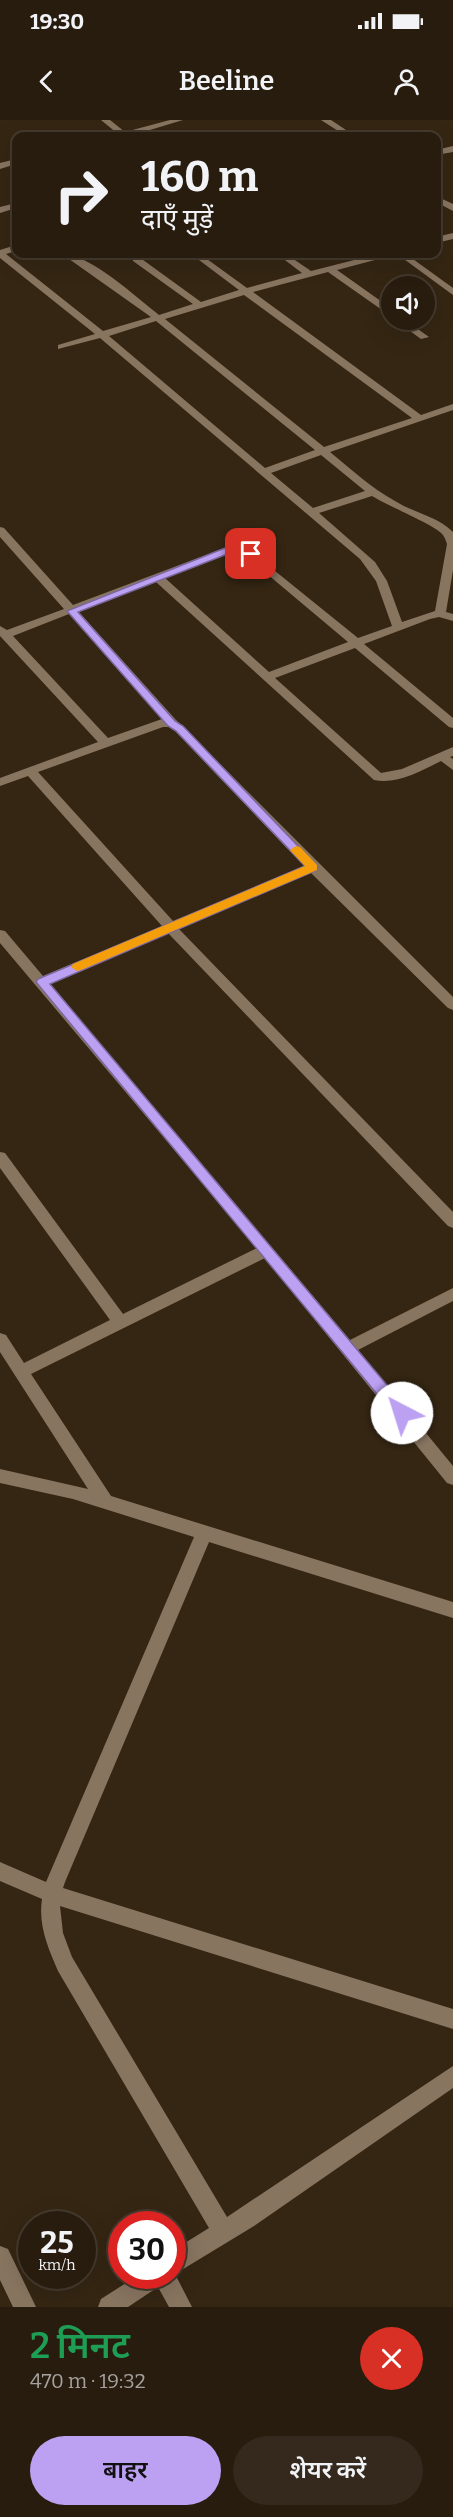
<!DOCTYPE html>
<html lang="hi">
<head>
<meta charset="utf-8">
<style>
  :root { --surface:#281c0e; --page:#34291c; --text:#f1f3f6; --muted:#a5a19e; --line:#443a2e; --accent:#bca0f2 }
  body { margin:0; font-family:Bitter,"Noto Sans Devanagari",serif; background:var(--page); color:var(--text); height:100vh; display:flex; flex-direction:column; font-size:22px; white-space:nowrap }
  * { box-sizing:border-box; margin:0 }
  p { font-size:20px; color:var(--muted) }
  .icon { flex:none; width:33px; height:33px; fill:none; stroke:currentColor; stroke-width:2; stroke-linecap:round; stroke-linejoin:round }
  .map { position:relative; height:2187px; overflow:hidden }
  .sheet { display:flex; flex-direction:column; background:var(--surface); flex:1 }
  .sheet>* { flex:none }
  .guide { position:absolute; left:12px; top:12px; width:429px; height:126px; border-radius:12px; box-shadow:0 6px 24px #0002,0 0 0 2px var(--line); background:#281c0e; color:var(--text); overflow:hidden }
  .buttons { position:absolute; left:381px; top:156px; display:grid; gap:12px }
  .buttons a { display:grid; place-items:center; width:54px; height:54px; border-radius:50%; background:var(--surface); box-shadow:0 6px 24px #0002,0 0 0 2px var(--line); font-size:30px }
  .speed { position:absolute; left:18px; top:2091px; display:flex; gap:12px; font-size:30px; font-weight:700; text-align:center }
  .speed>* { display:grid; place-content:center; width:78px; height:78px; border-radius:50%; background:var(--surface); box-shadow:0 6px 24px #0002,0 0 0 2px var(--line); line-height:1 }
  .speed small { font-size:15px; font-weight:400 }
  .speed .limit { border:9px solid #d22; background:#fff; color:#111 }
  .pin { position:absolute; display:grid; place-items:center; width:51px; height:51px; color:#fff; margin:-26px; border-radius:12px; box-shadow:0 3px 9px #0006 }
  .me { position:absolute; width:66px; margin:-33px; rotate:320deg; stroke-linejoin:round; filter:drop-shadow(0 0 4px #0008) }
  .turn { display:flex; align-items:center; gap:21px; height:126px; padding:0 30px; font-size:27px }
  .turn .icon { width:78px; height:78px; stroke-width:2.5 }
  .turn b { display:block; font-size:42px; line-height:51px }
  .round { display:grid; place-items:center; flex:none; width:63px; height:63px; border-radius:32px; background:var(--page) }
  .overview { display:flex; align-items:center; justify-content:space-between; height:102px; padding:0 30px }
  h1 { font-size:36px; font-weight:600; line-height:45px; color:#1e9e55 }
  .primary-button { display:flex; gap:12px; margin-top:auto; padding:12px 30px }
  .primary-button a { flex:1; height:69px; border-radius:36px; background:var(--accent); color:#111; font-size:24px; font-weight:600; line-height:69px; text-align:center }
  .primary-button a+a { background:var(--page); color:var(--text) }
  .status { display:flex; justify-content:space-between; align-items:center; height:42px; padding:0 30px; background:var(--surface); direction:ltr }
  .status svg { height:16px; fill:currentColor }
  header { display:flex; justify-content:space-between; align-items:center; height:78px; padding:0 30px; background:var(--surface); font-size:27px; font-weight:600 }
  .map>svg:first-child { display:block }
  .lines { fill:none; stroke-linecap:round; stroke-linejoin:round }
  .minor { fill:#887560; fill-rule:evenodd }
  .route { fill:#bca0f2; stroke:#7a689d; stroke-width:1.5 }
  .slow { fill:#f59e0b }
</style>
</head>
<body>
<div class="status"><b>19:30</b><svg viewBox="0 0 49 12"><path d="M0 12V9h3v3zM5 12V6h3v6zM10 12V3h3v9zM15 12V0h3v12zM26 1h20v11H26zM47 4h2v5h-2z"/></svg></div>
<header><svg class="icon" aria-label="back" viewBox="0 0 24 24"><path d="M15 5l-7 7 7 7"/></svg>Beeline<svg class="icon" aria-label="person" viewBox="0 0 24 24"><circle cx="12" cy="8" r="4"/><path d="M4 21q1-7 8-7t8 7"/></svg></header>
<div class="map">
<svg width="453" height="2187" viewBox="0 0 453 2187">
  <rect width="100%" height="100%" fill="#352613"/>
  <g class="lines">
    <g class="minor">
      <polygon points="101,0 110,0 125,12 170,0 183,0 130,16 114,16 118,14"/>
      <polygon points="321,0 331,0 355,16 346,16"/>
      <polygon points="453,26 453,32 436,35 436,30"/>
      <polygon points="16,39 16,44 0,49 0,43"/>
      <polygon points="436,76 453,84 453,91 436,82"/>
      <polygon points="16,83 16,88 0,93 0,87"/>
      <polygon points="453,113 453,119 436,123 436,117"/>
      <path d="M 16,125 L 16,131 L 6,134 L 103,211 L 151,197 L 62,134 C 90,134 136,177 159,195 L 193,184 L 133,141 L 133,137 L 139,137 L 201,182 L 239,170 L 191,134 L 200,134 L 247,168 L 302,153 L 277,134 L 286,134 L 311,151 L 378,134 L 391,134 L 390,136 L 337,150 L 392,189 L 392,197 L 328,152 L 253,172 L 421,295 L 453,284 L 453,290 L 330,332 C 351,349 371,368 395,381 C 414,393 437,396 453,412 L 453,450 L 446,492 L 453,494 L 453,501 L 439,497 L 430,499 L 364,524 L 453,598 L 453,608 L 449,607 L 355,528 L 275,558 L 381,653 L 402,649 L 453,627 L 453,636 L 450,637 L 453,639 L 453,650 L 441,641 C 421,651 396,665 374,660 L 156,462 L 78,491 L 176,600 L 453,877 L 453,890 L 448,888 L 311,753 L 179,809 L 453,1092 L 453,1108 L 448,1106 L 168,813 L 50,864 L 350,1220 L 453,1168 L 453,1181 L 358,1230 L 453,1346 L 453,1365 L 447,1363 L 265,1138 L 31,1254 L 111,1376 L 453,1482 L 453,1498 L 209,1422 L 65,1762 L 63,1768 L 453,1889 L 453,1909 L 60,1786 L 63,1813 L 72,1837 L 227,2097 L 453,1946 L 453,1968 L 254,2106 L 175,2154 L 192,2187 L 169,2187 L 158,2167 L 128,2187 L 98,2187 L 101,2179 L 137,2156 L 172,2156 L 172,2131 L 209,2108 L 58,1851 C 48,1828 38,1805 42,1779 L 0,1761 L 0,1742 L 46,1762 L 194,1417 L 73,1379 L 0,1363 L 0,1349 L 88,1369 L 0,1232 L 0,1213 L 6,1215 L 24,1243 L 110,1200 L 0,1048 L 0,1032 L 5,1033 L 123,1194 L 257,1128 L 0,823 L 0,810 L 5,811 L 43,856 L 162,806 L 28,656 L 0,666 L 0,658 L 98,622 L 0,516 L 0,506 L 7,510 L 64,489 L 0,417 L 0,407 L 4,408 L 73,485 L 222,429 L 243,425 L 358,518 L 392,506 L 376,461 L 360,439 L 100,218 L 58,229 L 58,225 L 95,214 L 0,138 L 0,130 ZM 244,175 L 412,298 L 324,327 L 165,199 ZM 156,201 L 315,330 L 265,348 L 109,216 ZM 321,335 L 365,371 L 313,388 L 271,353 ZM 372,376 C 386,385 437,406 443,415 C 445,418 446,421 447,424 L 435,491 L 402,502 L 387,461 L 375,442 L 319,393 ZM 241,432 L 348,522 L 269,552 L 165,458 L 228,434 ZM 69,494 L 162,599 L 108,618 L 13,516 ZM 163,607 L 169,607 L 175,611 L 304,746 L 173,801 L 38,652 Z"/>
      <polygon points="397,134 406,134 453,168 453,175"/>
      <polygon points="395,200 405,200 429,217 421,219"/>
      <polygon points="0,2126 8,2129 36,2187 13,2187 0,2160"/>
    </g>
  </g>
  <polygon class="route" points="230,426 246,426 256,434 251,437 241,431 235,431 78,492 175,601 183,606 318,747 317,750 50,864 407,1289 409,1293 407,1297 396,1297 36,862 38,859 305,746 176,611 168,606 67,491"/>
  <polygon class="slow" points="296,726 300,727 317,745 317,750 81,850 77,851 71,847 73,844 305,746 290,730"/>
</svg>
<div class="buttons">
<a><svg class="icon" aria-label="sound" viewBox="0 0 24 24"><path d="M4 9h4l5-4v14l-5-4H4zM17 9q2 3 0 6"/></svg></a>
</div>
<div class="speed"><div>25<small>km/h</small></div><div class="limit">30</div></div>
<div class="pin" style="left:251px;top:434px;background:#d93025"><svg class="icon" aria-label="arrive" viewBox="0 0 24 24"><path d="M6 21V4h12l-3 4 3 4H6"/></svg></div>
<svg class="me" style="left:402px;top:1293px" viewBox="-20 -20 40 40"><circle r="19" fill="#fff"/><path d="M0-13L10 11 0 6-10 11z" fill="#bca0f2"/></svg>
<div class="guide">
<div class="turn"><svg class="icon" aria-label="right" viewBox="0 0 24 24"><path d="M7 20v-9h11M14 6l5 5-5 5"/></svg><div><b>160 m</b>दाएँ मुड़ें</div></div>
</div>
</div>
<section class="sheet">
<div class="overview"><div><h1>2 मिनट</h1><p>470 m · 19:32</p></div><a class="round" style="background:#d93025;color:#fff"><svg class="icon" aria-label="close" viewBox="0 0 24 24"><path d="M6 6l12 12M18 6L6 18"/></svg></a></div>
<div class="primary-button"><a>बाहर</a><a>शेयर करें</a></div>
</section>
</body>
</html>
